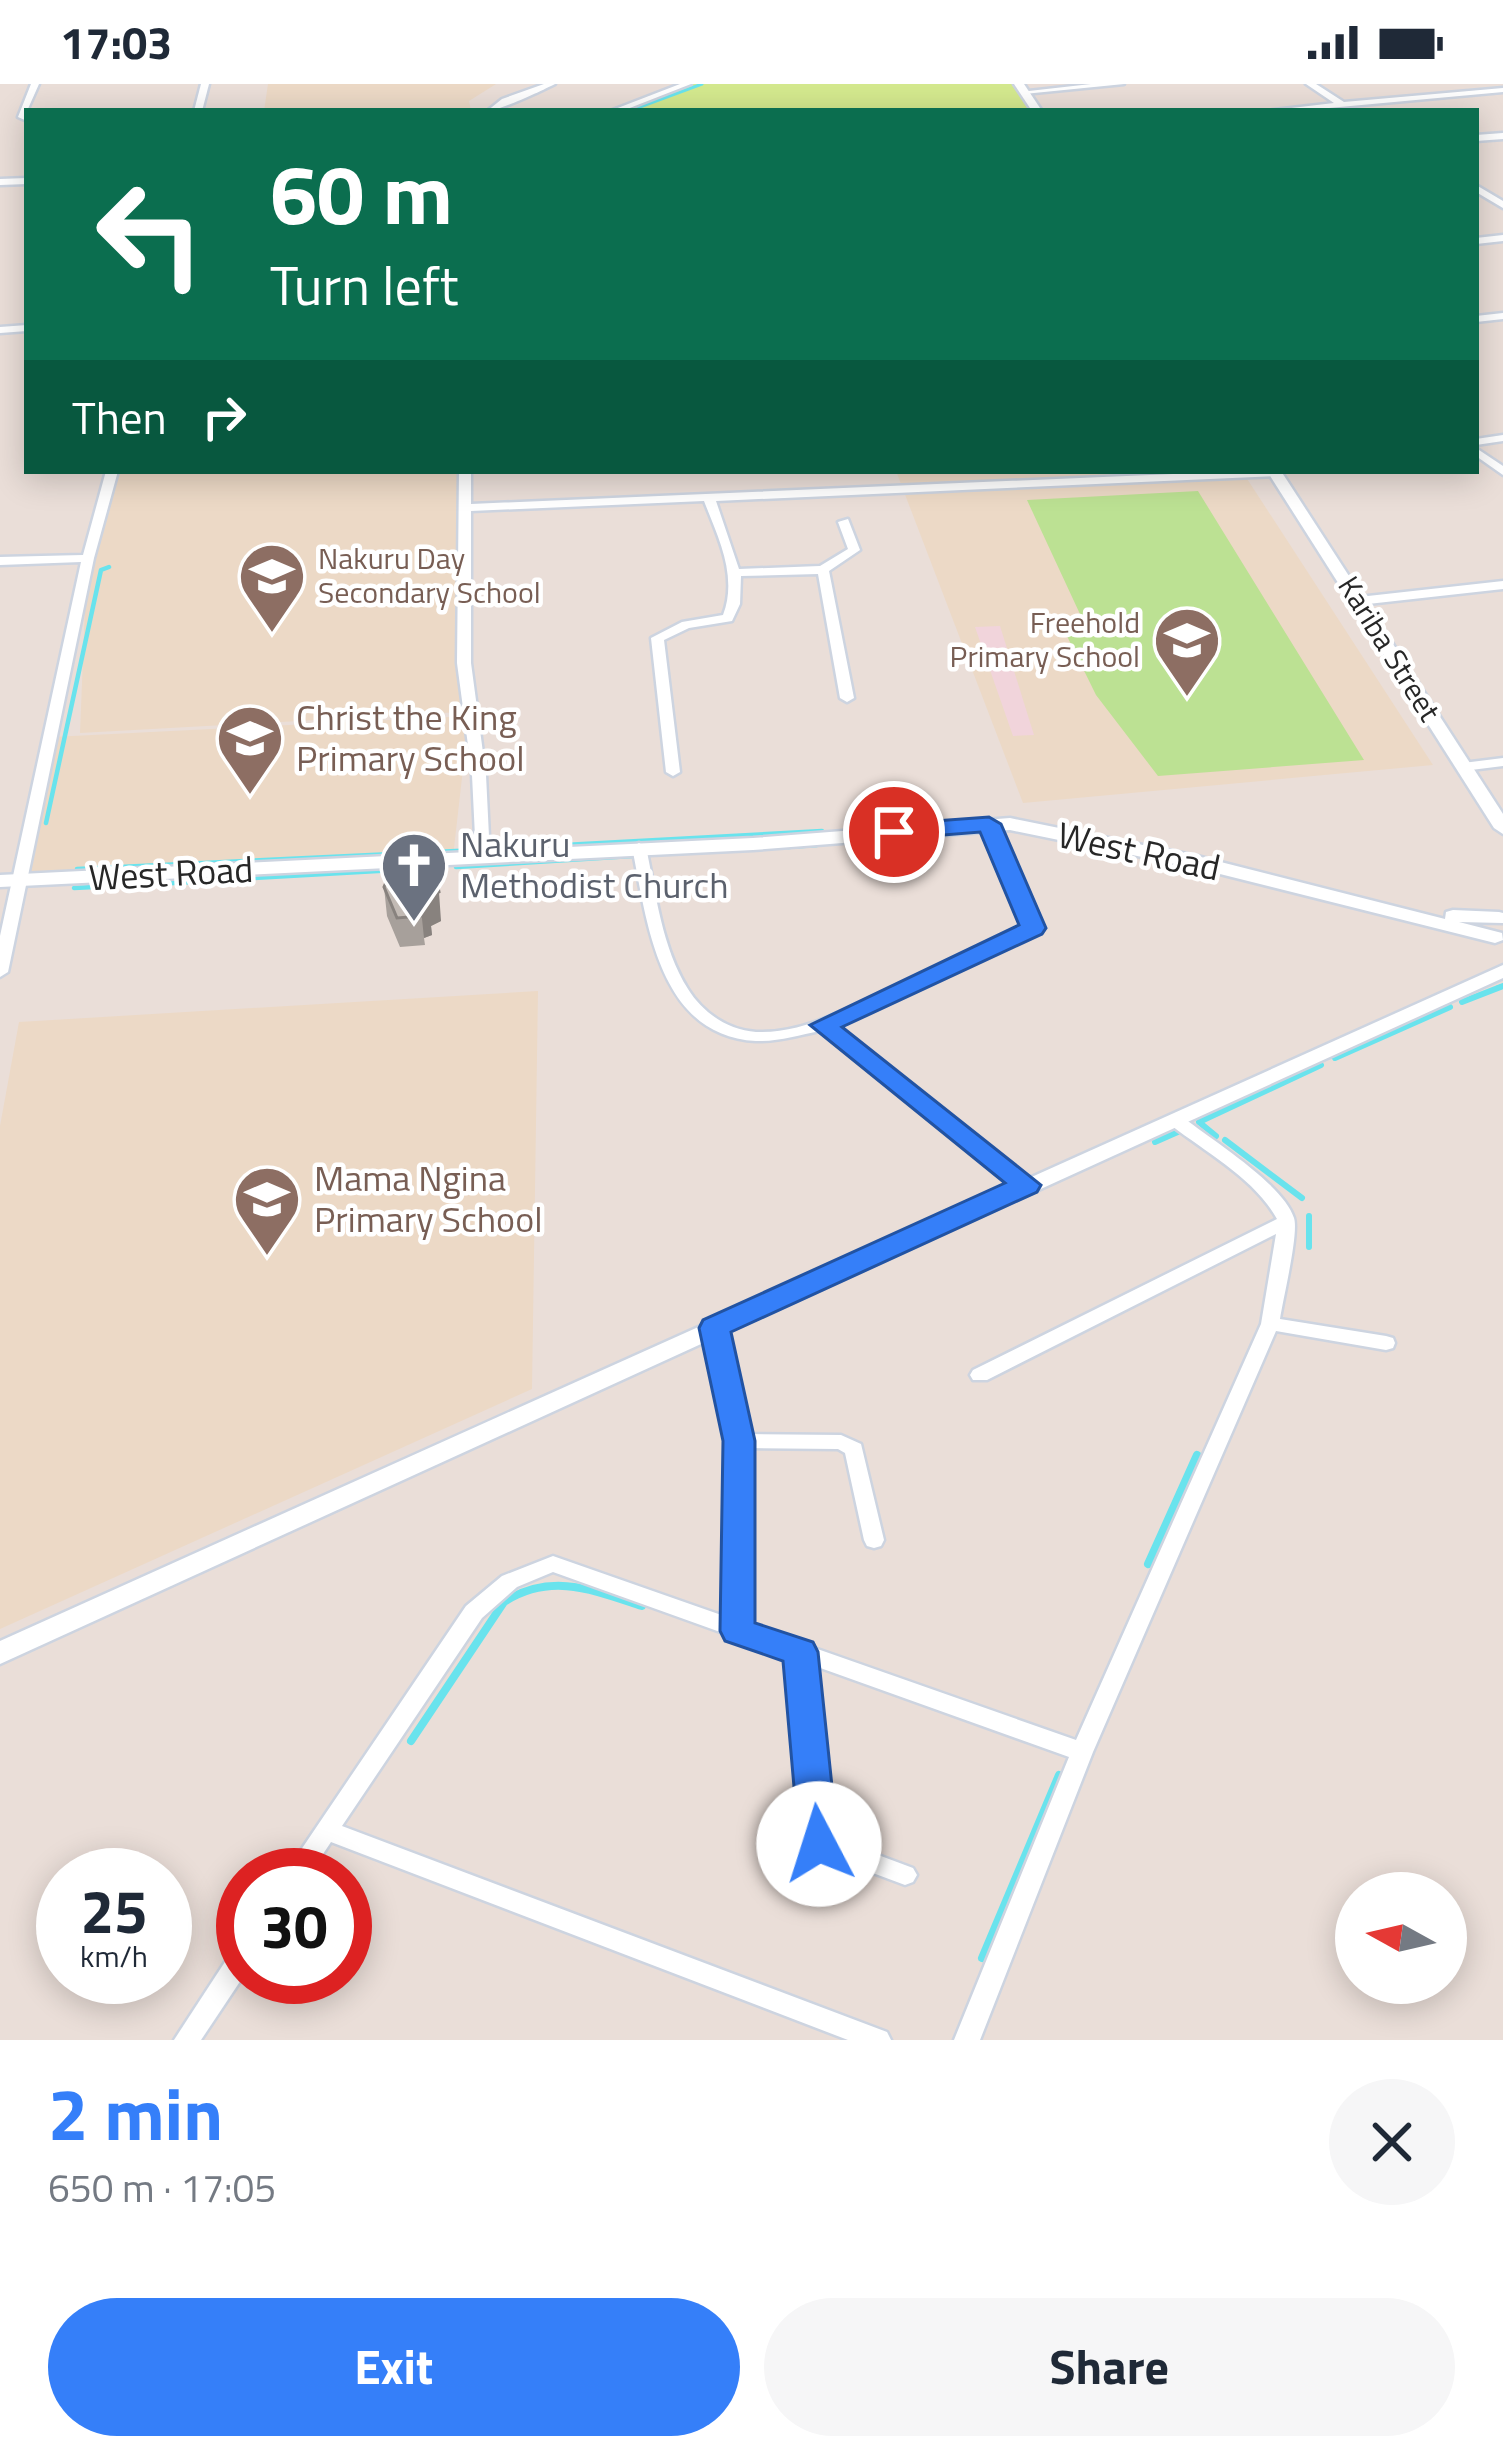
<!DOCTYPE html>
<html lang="en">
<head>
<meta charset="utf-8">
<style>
  :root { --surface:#fff; --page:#f6f6f7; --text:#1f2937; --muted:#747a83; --accent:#357ff9 }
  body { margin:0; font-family:"Titillium Web",sans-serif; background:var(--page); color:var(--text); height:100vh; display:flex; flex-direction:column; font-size:45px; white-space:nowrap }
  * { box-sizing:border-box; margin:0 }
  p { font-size:39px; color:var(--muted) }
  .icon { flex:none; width:66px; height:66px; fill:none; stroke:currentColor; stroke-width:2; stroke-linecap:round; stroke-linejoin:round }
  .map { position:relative; height:1956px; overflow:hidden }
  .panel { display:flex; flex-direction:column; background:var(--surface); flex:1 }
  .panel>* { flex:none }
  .top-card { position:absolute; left:24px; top:24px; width:1455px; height:366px; border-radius:0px; box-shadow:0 6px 30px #0003; background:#0b6e4f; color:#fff; overflow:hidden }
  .needle { width:78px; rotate:278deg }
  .fabs { position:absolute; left:1335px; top:1788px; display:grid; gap:24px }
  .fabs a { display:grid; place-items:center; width:132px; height:132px; border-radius:50%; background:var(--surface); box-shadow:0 6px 30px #0003; font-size:60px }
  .speed { position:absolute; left:36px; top:1764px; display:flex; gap:24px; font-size:60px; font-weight:700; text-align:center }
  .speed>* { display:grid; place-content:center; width:156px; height:156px; border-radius:50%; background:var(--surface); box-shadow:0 6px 30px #0003; line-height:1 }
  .speed small { font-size:30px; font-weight:400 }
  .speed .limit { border:18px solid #d22; background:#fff; color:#111 }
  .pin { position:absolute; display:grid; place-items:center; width:102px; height:102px; color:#fff; margin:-51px; border:6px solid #fff; border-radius:50%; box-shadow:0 3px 12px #0007 }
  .me { position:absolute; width:132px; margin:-66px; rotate:355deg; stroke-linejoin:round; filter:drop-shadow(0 0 9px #0008) }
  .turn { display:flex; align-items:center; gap:42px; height:252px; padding:0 48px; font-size:54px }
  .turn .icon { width:156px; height:156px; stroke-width:2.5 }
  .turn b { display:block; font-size:84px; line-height:102px }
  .then { display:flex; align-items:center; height:114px; padding:0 48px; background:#0003; gap:24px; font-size:45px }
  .round { display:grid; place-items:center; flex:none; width:126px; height:126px; border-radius:63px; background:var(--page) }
  .head { display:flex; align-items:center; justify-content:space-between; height:204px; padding:0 48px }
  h1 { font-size:72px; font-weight:700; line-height:90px; color:var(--accent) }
  .primary-button { display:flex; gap:24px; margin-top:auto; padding:24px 48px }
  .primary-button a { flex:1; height:138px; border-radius:72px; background:var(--accent); color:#fff; font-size:48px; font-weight:700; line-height:138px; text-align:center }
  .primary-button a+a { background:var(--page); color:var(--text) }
  .status { display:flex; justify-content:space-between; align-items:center; height:84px; padding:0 60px; background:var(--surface); direction:ltr }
  .status svg { height:33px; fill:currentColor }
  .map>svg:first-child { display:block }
  .education { fill:#ecd9c6 }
  .medical { fill:#f1d4db }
  .green { fill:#bce193 }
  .pitch { fill:#d4e98e }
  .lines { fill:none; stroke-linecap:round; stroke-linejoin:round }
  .stream-far3 { stroke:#69e3ed; stroke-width:3 }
  .stream-far2 { stroke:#69e3ed; stroke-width:4.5 }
  .stream-far1 { stroke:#69e3ed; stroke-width:6 }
  .stream { stroke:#69e3ed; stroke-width:8 }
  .minor-casing { stroke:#cdd4e0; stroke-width:5 }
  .tertiary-casing { stroke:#cdd4e0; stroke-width:5 }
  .minor { fill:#fff; fill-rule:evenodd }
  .tertiary { fill:#fff; fill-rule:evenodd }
  .wall { fill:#a7a09b }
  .shaded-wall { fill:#88827e }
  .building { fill:#c2bab4; stroke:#88827e; stroke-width:3 }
  .route { fill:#357ff9; stroke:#2253a2; stroke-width:3 }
  .labels { text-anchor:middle; stroke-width:9; stroke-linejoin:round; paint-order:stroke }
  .far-education-label { font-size:30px; fill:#785e54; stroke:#fff; text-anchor:start }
  .far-street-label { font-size:30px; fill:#272727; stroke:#fff }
  .education-label { font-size:36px; fill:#785e54; stroke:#fff; text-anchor:start }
  .worship-label { font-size:36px; fill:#5b616d; stroke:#fff; text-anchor:start }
  .street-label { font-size:36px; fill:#272727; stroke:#fff }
</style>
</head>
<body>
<div class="status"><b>17:03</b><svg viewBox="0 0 49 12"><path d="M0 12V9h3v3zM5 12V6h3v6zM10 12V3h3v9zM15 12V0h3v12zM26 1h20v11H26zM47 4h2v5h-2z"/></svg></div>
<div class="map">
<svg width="1503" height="1956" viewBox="0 0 1503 1956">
  <rect width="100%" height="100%" fill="#eaded8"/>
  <g class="education">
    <polygon points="268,0 496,0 469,17 471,27 264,27"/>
    <polygon points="109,387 464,387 460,628 80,649 87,473"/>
    <polygon points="896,387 1242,387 1433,681 1023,719"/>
    <polygon points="469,632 453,773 27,788 52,653"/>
    <polygon points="538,907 532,1305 0,1545 0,1042 19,938"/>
  </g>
  <polygon class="medical" points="1000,542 1034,651 1013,652 975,543"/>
  <polygon class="green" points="1198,407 1364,676 1158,692 1096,611 1065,548 1086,543 1027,416"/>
  <polygon class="pitch" points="677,0 1020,0 1038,27 605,27"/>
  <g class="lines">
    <polyline class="stream-far3" points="629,27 702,0"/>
    <g class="stream-far2">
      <polyline points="46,739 101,486 109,483"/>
      <polyline points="788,763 817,761"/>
      <polyline points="490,765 822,747"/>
      <polyline points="456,783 632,772"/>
      <polyline points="77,785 477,766"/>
      <polyline points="236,795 431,784"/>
      <polyline points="74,804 215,797"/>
      <polyline points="1497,904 1503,902"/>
    </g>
    <g class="stream-far1">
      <polyline points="1462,918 1503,902"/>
      <polyline points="1335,974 1450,923"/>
      <polyline points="1216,1052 1199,1038 1321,981"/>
      <polyline points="1225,1056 1302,1114"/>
      <polyline points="1155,1058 1180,1047"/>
      <polyline points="1309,1132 1309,1163"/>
    </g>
    <g class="stream">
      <polyline points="1148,1480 1197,1371"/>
      <path d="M 411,1657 L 504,1518 C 551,1488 593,1506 642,1522"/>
      <polyline points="982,1874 1059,1691"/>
    </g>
    <defs>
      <g id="minor">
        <polygon points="31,0 39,0 27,27 27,37 18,33"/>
        <polygon points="201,0 209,0 202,27 194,27"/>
        <path d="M 544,0 L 555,0 C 541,7 501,26 487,27 L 502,15 Z"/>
        <polygon points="680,0 691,0 622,27 610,27"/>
        <polygon points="1091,0 1124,0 1024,10 1020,8"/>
        <polygon points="1306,0 1316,0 1344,18 1503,4 1503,8 1296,27 1265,27 1334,19"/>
        <polygon points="1503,49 1503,55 1476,57 1476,51"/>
        <polygon points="27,94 27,100 0,101 0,95"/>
        <polygon points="1476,101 1503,117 1503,124 1476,108"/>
        <polygon points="1503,151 1503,157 1476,160 1476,154"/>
        <polygon points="1503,229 1503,235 1476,238 1476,232"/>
        <polygon points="27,241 27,247 0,249 0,243"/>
        <polygon points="1503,351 1503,357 1476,361 1476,355"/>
        <polygon points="1476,364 1503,382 1503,391 1476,372"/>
        <polygon points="106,387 118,387 94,474 8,888 0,893 0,852 81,478 0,481 0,473 83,471"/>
        <path d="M 459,387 L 471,387 L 471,420 L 1243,387 L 1282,389 L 1276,392 L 716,417 L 739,485 L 820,482 L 848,465 L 838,438 L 848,435 L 860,466 L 829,487 L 854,614 L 847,618 L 840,614 L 818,490 L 741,492 L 740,520 L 732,537 L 689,544 L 664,556 L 680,688 L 673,692 L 666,688 L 651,554 L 682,538 L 723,531 C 738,492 718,453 704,417 L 471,427 L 471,579 L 486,691 L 490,773 L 483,777 L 476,773 L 472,691 L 457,579 Z"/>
        <polygon points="1503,497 1503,505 1359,521 1353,517 1359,513"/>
        <polygon points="1503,674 1503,682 1463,687 1456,683 1463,679"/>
        <path d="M 989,736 L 996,740 L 1041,836 L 1036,849 L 834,942 L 1032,1097 L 1035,1101 L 1026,1107 L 1020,1105 L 820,947 C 799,951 777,958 756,957 C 658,952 647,837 632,763 L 639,759 L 646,763 C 656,810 662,864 688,905 C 703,929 728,946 756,948 C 806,950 853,921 897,901 C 939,882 981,863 1024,844 L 1025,836 L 982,740 Z"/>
        <path d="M 1178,1033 L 1184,1034 C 1213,1057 1283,1100 1294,1134 C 1299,1149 1283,1215 1280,1235 L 1386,1252 L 1393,1254 L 1395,1259 L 1393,1264 L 1386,1266 L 1276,1247 L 1093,1668 L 980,1956 L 954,1956 L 1069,1673 L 812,1581 L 830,1753 L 913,1784 L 917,1791 L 913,1798 L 905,1801 L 897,1798 L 811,1766 L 807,1759 L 790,1573 L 553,1488 L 517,1503 L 482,1534 L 342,1742 L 887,1948 L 891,1956 L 848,1956 L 331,1758 L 309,1791 L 284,1791 L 466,1522 L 502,1492 L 553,1472 L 727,1533 L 729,1357 L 705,1243 L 707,1238 L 721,1238 L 723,1243 L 747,1350 L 841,1351 L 861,1360 L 884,1456 L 881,1462 L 874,1464 L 867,1462 L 864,1456 L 845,1369 L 838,1365 L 749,1364 L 749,1541 L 1076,1656 L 1261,1240 L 1276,1150 L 987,1296 L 973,1296 L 970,1291 L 973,1286 L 1277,1135 C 1255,1095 1207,1069 1172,1042 L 1169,1038 L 1172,1034 Z"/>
        <polygon points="243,1861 243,1893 201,1956 174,1956 234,1864"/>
      </g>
      <g id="tertiary">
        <polygon points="1014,0 1024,0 1042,27 1032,27"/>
        <polygon points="1267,387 1281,387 1503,730 1503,750 1494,744"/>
        <polygon points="1010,734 1197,772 1445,835 1446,828 1453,826 1499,828 1503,829 1503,839 1459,838 1502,849 1503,856 1495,859 1196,784 1010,746 753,766 0,803 0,791 753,754"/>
        <polygon points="1503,881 1503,894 0,1580 0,1557"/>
      </g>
    </defs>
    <use href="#minor" class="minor-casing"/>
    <use href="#tertiary" class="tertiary-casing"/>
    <use href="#minor" class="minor"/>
    <use href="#tertiary" class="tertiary"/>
  </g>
  <g class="wall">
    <polygon points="1074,387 1138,387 1075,390"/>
    <polygon points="425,794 441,837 431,842 432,851 424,854 425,861 400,863 387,832 384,803"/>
  </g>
  <polygon class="shaded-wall" points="439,808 441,837 431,842 432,851 424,854 421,825 428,813"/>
  <polygon class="building" points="424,787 424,794 437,798 439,808 428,813 429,822 421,825 422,832 397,834 384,803 390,789"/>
  <polygon class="route" points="989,733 1001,740 1046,844 1042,850 842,943 1041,1101 1037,1108 731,1248 755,1357 755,1539 813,1558 818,1568 838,1760 832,1771 819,1776 805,1771 799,1760 783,1577 725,1557 720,1547 723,1357 699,1244 703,1236 1005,1099 810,941 1019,841 980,748 894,755 882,748 894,740"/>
  <defs>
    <symbol id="school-pin" viewBox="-11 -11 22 30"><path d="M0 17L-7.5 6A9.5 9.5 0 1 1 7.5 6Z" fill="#8d6e63" stroke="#fff"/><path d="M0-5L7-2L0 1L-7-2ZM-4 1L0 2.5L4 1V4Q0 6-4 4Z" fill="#fff"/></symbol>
    <symbol id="church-pin" viewBox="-11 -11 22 30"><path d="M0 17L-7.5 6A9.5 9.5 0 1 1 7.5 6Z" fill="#6b7280" stroke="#fff"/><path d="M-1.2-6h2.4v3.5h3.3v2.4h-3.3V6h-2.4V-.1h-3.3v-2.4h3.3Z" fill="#fff"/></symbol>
  </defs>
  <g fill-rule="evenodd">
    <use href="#school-pin" x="234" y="454" width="76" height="104"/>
    <use href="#school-pin" x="1149" y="518" width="76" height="104"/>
    <use href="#school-pin" x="212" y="616" width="76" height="104"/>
    <use href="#church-pin" x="376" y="743" width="76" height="104"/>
    <use href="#school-pin" x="229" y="1077" width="76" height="104"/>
  </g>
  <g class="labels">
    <g class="far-education-label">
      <text x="318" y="485">Nakuru Day<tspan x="318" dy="34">Secondary School</tspan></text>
      <text x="1140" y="549" text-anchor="end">Freehold<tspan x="1140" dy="34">Primary School</tspan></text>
    </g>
    <g class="far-street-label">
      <text transform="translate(1389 565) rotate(58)" y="10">Kariba Street</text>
    </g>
    <g class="education-label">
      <text x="296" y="646">Christ the King<tspan x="296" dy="41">Primary School</tspan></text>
      <text x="314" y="1107">Mama Ngina<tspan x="314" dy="41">Primary School</tspan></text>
    </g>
    <g class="worship-label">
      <text x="460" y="773">Nakuru<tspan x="460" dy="41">Methodist Church</tspan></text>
    </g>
    <g class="street-label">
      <text transform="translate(1139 767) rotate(12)" y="13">West Road</text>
      <text transform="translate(171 789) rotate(-3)" y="13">West Road</text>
    </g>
  </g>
</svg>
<div class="fabs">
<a><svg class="needle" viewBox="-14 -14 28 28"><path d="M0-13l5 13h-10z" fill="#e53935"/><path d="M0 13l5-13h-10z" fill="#747a83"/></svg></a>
</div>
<div class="speed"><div>25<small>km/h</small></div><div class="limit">30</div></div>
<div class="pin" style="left:894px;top:748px;background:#d93025"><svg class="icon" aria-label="arrive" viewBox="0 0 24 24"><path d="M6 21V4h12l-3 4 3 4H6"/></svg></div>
<svg class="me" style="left:819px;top:1760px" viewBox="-20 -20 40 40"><circle r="19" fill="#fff"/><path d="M0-13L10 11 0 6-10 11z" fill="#357ff9"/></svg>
<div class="top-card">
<div class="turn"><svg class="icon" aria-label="left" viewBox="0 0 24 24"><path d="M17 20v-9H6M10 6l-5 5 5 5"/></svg><div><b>60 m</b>Turn left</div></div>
<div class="then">Then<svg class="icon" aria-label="right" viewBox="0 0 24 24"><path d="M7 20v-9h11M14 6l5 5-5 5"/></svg></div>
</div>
</div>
<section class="panel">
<div class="head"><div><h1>2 min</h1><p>650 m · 17:05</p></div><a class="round"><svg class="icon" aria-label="close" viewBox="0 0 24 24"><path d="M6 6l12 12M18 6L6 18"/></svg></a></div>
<div class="primary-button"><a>Exit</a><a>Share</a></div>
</section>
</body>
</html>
